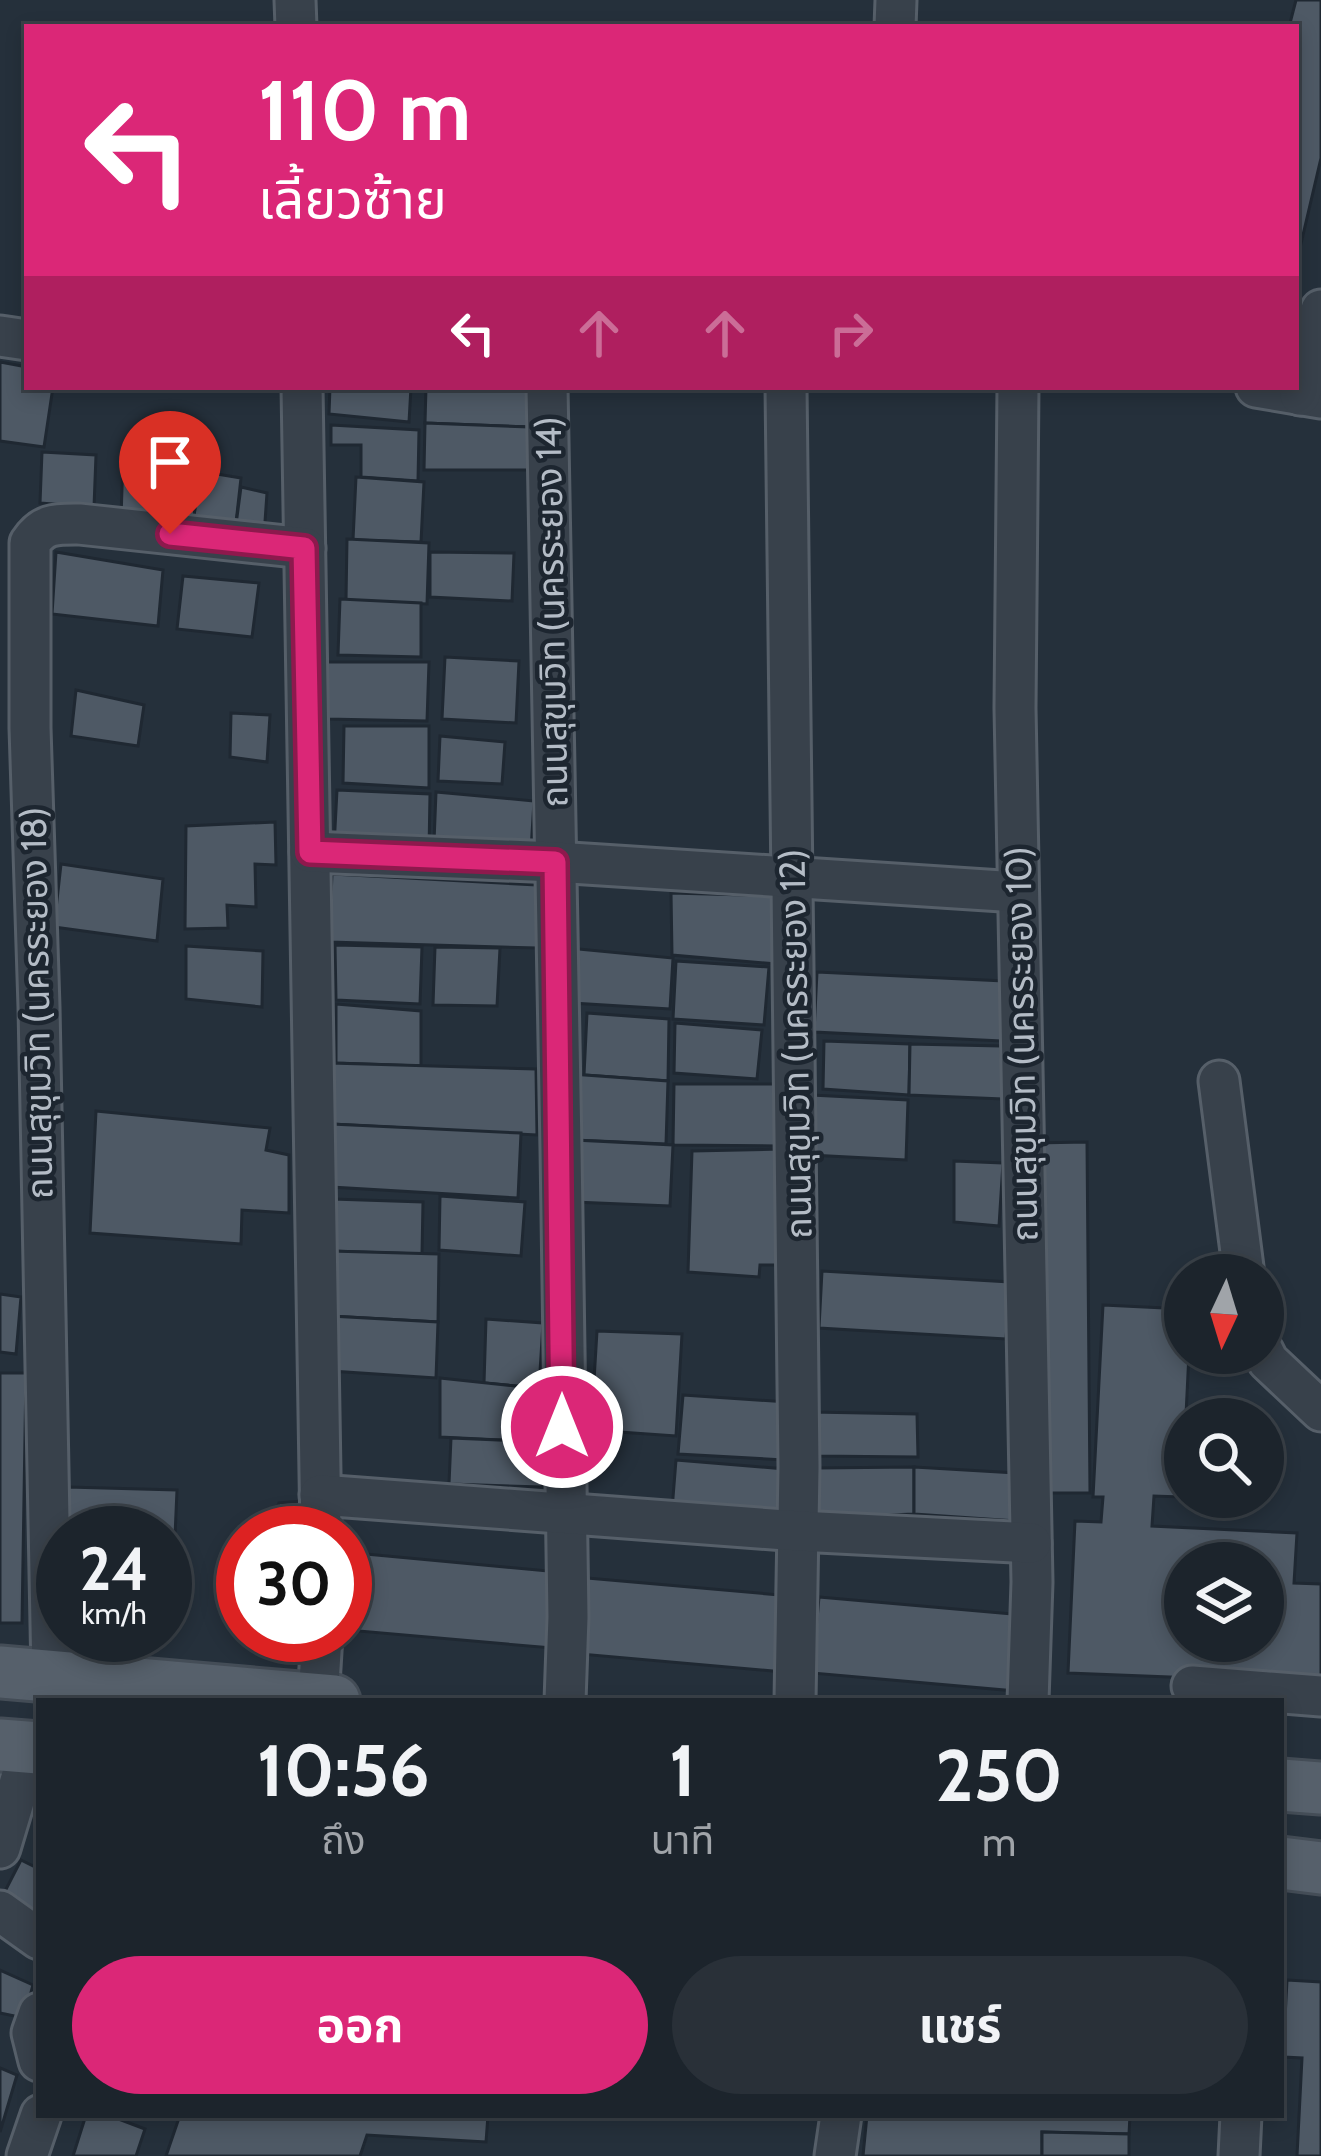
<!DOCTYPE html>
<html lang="th">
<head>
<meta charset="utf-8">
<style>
  :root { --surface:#1c242c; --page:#293038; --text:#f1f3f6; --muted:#a0a4a9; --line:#3a4148; --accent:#db2777 }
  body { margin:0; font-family:Cabin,"Noto Sans Thai",sans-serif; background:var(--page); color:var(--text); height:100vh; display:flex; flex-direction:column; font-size:45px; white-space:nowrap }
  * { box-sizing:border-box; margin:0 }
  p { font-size:39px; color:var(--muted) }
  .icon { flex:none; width:66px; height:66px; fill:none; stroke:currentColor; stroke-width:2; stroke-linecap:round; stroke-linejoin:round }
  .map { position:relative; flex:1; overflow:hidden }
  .sheet { position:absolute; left:36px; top:1698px; width:1248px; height:420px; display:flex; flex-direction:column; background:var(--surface); border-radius:0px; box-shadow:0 6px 18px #0003,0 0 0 3px var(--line) }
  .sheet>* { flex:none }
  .hud { position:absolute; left:24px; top:24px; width:1275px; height:366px; border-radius:0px; box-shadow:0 6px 18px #0003,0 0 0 3px var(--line); background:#db2777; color:#fff; overflow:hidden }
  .needle { width:78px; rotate:184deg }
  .buttons { position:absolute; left:1164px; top:1254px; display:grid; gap:24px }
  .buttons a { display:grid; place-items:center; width:120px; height:120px; border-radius:50%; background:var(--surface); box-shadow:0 6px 18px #0003,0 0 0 3px var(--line); font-size:60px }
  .speed { position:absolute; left:36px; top:1506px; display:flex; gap:24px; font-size:60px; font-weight:700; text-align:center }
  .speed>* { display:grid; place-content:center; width:156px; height:156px; border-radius:50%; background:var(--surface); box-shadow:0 6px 18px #0003,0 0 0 3px var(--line); line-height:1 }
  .speed small { font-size:30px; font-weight:400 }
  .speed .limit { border:18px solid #d22; background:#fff; color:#111 }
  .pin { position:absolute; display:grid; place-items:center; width:102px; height:102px; color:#fff; margin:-123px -51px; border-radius:50% 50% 50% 0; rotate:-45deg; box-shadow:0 0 12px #0007 }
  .pin .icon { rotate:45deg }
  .me { position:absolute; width:132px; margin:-66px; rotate:0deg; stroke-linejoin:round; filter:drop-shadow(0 0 9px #0008) }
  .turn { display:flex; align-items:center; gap:42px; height:252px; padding:0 36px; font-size:54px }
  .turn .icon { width:156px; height:156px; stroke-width:2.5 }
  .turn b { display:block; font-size:84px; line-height:102px }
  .lanes { display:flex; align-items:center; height:114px; padding:0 36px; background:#0003; justify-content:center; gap:60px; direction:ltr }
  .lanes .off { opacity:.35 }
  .eta { display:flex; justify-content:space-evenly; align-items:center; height:204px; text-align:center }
  .eta b { font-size:72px; font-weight:700; line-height:84px }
  .cta { display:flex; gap:24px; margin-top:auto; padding:24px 36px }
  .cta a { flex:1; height:138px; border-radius:72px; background:var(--accent); color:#fff; font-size:48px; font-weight:700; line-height:138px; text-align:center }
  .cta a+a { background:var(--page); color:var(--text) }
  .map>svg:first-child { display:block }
  .building { fill:#4e5965; stroke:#1f2832; stroke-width:3; fill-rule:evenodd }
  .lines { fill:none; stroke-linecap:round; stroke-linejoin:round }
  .minor-casing { stroke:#565f69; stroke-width:45 }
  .major-casing { stroke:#444d57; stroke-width:57 }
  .minor { stroke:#38414b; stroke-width:39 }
  .major { stroke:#56606b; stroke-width:51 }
  .route-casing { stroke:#8e194d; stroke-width:30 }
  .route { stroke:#db2777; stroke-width:21 }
  .labels { text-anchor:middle; stroke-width:9; stroke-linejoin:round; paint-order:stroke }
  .street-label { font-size:36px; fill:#b4bcc6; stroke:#1d2630 }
</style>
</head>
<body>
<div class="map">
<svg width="1321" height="2156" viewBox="0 0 1321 2156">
  <rect width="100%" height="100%" fill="#25303b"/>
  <g class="building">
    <polygon points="1296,0 1321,0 1321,158 1296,265 1296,27 1289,27"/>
    <polygon points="0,362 27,367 27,387 53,387 44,447 0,441"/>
    <polygon points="330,387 411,387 409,422 329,414"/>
    <polygon points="426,387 529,387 530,427 425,423"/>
    <polygon points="425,423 530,427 532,470 424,470"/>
    <polygon points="331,425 419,430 418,481 361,477 361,445 331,445"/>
    <polygon points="42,452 96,455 94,507 40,503"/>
    <polygon points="123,459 164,463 161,523 121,518"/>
    <polygon points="199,471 241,478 235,532 193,526"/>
    <polygon points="164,474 198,479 193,526 161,523"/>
    <polygon points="356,477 424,482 421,542 353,540"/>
    <polygon points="241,487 267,493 264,536 235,532"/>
    <polygon points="347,539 429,543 427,604 346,600"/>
    <polygon points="56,552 163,570 158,626 52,614"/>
    <polygon points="430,552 514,553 512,601 430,597"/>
    <polygon points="183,576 259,583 252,637 177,629"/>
    <polygon points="340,599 421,603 421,657 338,655"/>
    <polygon points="445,657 519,661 516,723 442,719"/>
    <polygon points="327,662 429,662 427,721 326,719"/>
    <polygon points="76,690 144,705 138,746 71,736"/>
    <polygon points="231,713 270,715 267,762 230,757"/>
    <polygon points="344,726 429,726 429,788 343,783"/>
    <polygon points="440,736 505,742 502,784 438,781"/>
    <polygon points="337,790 430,794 429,851 334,847"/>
    <polygon points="436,792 534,801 531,850 434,842"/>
    <polygon points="275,822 276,865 255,864 256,907 227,905 228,928 185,929 186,826"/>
    <polygon points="61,864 163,879 157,941 54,927"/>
    <polygon points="332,874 537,885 537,948 329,942"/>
    <polygon points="671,893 780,896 777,964 672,955"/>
    <polygon points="335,945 422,947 420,1004 336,1000"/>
    <polygon points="186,946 263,951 262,1007 186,999"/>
    <polygon points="435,947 500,948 497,1006 433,1005"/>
    <polygon points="568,948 673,958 670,1009 572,1003"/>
    <polygon points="676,961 769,967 764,1025 673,1019"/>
    <polygon points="817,972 1004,981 1002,1041 814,1032"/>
    <polygon points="336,1004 421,1011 421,1066 336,1063"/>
    <polygon points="587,1013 669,1019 668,1081 584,1075"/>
    <polygon points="675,1023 762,1030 757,1079 674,1073"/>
    <polygon points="824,1041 910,1044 909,1095 823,1089"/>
    <polygon points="910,1044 1001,1046 1003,1099 909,1095"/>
    <polygon points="330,1063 536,1069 537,1135 331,1124"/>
    <polygon points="571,1074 668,1081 666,1144 574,1140"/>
    <polygon points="674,1084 778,1084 777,1146 673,1145"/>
    <polygon points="811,1095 908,1100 906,1160 810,1155"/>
    <polygon points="96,1111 270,1128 266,1150 289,1155 289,1213 242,1210 241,1244 90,1233"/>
    <polygon points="331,1124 521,1133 518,1198 331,1187"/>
    <polygon points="574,1140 673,1145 670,1206 574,1202"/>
    <polygon points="1087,1142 1090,1493 1036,1493 1033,1143"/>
    <polygon points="781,1149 782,1265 760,1265 759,1277 688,1272 692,1151"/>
    <polygon points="954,1161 1003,1163 999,1226 954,1222"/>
    <polygon points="440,1196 525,1202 521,1256 439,1250"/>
    <polygon points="332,1199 423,1202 422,1254 330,1251"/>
    <polygon points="330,1251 439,1254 438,1322 330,1316"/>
    <polygon points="822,1271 1010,1282 1006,1339 819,1328"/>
    <polygon points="0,1294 21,1297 16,1354 0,1352"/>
    <path d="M 1103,1305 L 1185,1309 L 1185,1353 L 1189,1353 L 1182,1497 L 1154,1496 L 1152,1526 L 1297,1533 L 1294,1583 L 1321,1584 L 1321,1683 L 1068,1673 L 1075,1521 L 1101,1522 L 1103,1497 L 1093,1497 ZM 1185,1563 L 1263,1563 L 1263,1641 L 1185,1641 Z"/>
    <polygon points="330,1316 438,1322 436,1378 331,1371"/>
    <polygon points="486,1319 543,1323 539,1388 484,1383"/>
    <polygon points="597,1331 682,1334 676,1436 591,1430"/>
    <polygon points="0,1373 26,1373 22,1623 0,1623"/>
    <polygon points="440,1378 543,1389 541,1442 440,1437"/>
    <polygon points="683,1395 788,1402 784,1460 678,1454"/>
    <polygon points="811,1412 917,1414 918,1457 814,1456"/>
    <polygon points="451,1438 544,1442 542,1487 449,1484"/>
    <polygon points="676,1460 785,1469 783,1518 672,1510"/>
    <polygon points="914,1467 914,1514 816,1518 817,1468"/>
    <polygon points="914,1467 1016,1473 1016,1521 914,1514"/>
    <polygon points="67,1487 177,1490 171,1629 165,1629 165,1533 66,1533"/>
    <polygon points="305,1501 303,1533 269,1533 279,1503"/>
    <polygon points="355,1553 559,1572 552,1648 347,1630"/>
    <polygon points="587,1578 791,1596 784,1672 580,1654"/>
    <polygon points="819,1597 1023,1615 1016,1691 812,1673"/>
    <polygon points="21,1860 39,1869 39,1919 0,1901"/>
    <polygon points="0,1970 33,1985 24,2018 0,2013"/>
    <polygon points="1287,1980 1321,1982 1321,2156 1297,2156 1302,2058 1283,2057"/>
    <polygon points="0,2068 17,2075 0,2132"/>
    <polygon points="86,2115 108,2115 145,2129 136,2156 73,2156"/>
    <polygon points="180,2115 488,2115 486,2142 367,2135 360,2156 166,2156"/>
    <polygon points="867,2115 1130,2115 1129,2134 1042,2132 1042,2156 863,2156"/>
    <polygon points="1042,2132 1129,2134 1129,2156 1042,2156"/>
  </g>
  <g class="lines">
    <defs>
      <g id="minor">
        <polyline points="295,0 296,27"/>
        <polyline points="895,27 896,0"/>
        <polyline points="0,336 27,340"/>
        <polyline points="302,387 321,1533"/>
        <polyline points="547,387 561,1149 568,1617 565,1701"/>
        <polyline points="786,387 799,1467 795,1701"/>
        <polyline points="1018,387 1015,708 1032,1582 1028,1701"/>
        <polyline points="1256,387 1321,398"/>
        <polyline points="1300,395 1321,310"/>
        <polyline points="310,852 555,862 1018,892"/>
        <polyline points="1219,1081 1244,1275"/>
        <polyline points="1263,1351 1268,1361 1321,1411"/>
        <polyline points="320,1495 799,1531 1031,1543"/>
        <path d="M 52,1675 L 39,1007 L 30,728 L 30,543 C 43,523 56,524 79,524 L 305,548"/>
        <polyline points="1192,1686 1321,1696"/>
        <polyline points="318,1700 322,1635"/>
        <polyline points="0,1848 30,1748"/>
        <polyline points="0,1911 39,1939"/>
        <polyline points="39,2013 32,2033 39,2061"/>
        <polyline points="27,2156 41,2115"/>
        <polyline points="835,2156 841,2115"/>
        <polyline points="1239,2156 1241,2115"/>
      </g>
      <g id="major">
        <polyline points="0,1672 334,1701"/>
        <polyline points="0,1745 39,1748"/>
        <polyline points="1281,1785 1321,1788"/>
        <polyline points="1281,1863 1321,1868"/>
      </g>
    </defs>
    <use href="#minor" class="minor-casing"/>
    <use href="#major" class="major-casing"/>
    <use href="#minor" class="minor"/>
    <use href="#major" class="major"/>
  </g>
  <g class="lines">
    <defs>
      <polyline id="route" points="170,534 304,548 310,852 555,862 562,1427"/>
    </defs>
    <use href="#route" class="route-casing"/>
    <use href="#route" class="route"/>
  </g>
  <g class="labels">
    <g class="street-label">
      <text transform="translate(551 612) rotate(-91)" y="13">ถนนสุขุมวิท (นครระยอง 14)</text>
      <text transform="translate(36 1003) rotate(-91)" y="13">ถนนสุขุมวิท (นครระยอง 18)</text>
      <text transform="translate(795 1044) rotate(-91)" y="13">ถนนสุขุมวิท (นครระยอง 12)</text>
      <text transform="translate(1021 1044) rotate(-91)" y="13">ถนนสุขุมวิท (นครระยอง 10)</text>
    </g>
  </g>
</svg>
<div class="buttons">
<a><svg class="needle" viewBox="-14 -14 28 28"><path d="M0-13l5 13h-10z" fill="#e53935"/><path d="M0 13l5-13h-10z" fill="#a0a4a9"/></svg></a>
<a><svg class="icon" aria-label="search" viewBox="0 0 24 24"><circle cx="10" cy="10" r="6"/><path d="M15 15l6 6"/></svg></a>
<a><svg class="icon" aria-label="layers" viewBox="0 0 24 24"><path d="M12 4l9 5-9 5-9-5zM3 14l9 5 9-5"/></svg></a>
</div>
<div class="speed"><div>24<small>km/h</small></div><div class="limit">30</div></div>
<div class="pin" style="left:170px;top:534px;background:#d93025"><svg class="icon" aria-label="arrive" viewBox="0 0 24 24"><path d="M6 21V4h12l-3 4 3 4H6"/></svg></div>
<svg class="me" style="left:562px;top:1427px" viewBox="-20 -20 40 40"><circle r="17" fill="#db2777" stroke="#fff" stroke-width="3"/><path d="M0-11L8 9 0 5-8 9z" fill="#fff"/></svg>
<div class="hud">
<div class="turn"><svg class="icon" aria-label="left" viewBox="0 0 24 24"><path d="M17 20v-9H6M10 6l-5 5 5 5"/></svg><div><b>110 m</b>เลี้ยวซ้าย</div></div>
<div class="lanes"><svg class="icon" aria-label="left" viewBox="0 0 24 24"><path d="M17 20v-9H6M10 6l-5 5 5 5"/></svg><svg class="icon off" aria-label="ahead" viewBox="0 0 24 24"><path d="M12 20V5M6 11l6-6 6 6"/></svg><svg class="icon off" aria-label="ahead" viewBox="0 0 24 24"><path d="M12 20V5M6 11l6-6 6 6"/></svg><svg class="icon off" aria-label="right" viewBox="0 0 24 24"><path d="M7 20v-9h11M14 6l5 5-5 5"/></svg></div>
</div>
<section class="sheet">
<div class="eta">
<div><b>10:56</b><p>ถึง</p></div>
<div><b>1</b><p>นาที</p></div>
<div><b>250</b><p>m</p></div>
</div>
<div class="cta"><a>ออก</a><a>แชร์</a></div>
</section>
</div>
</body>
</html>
